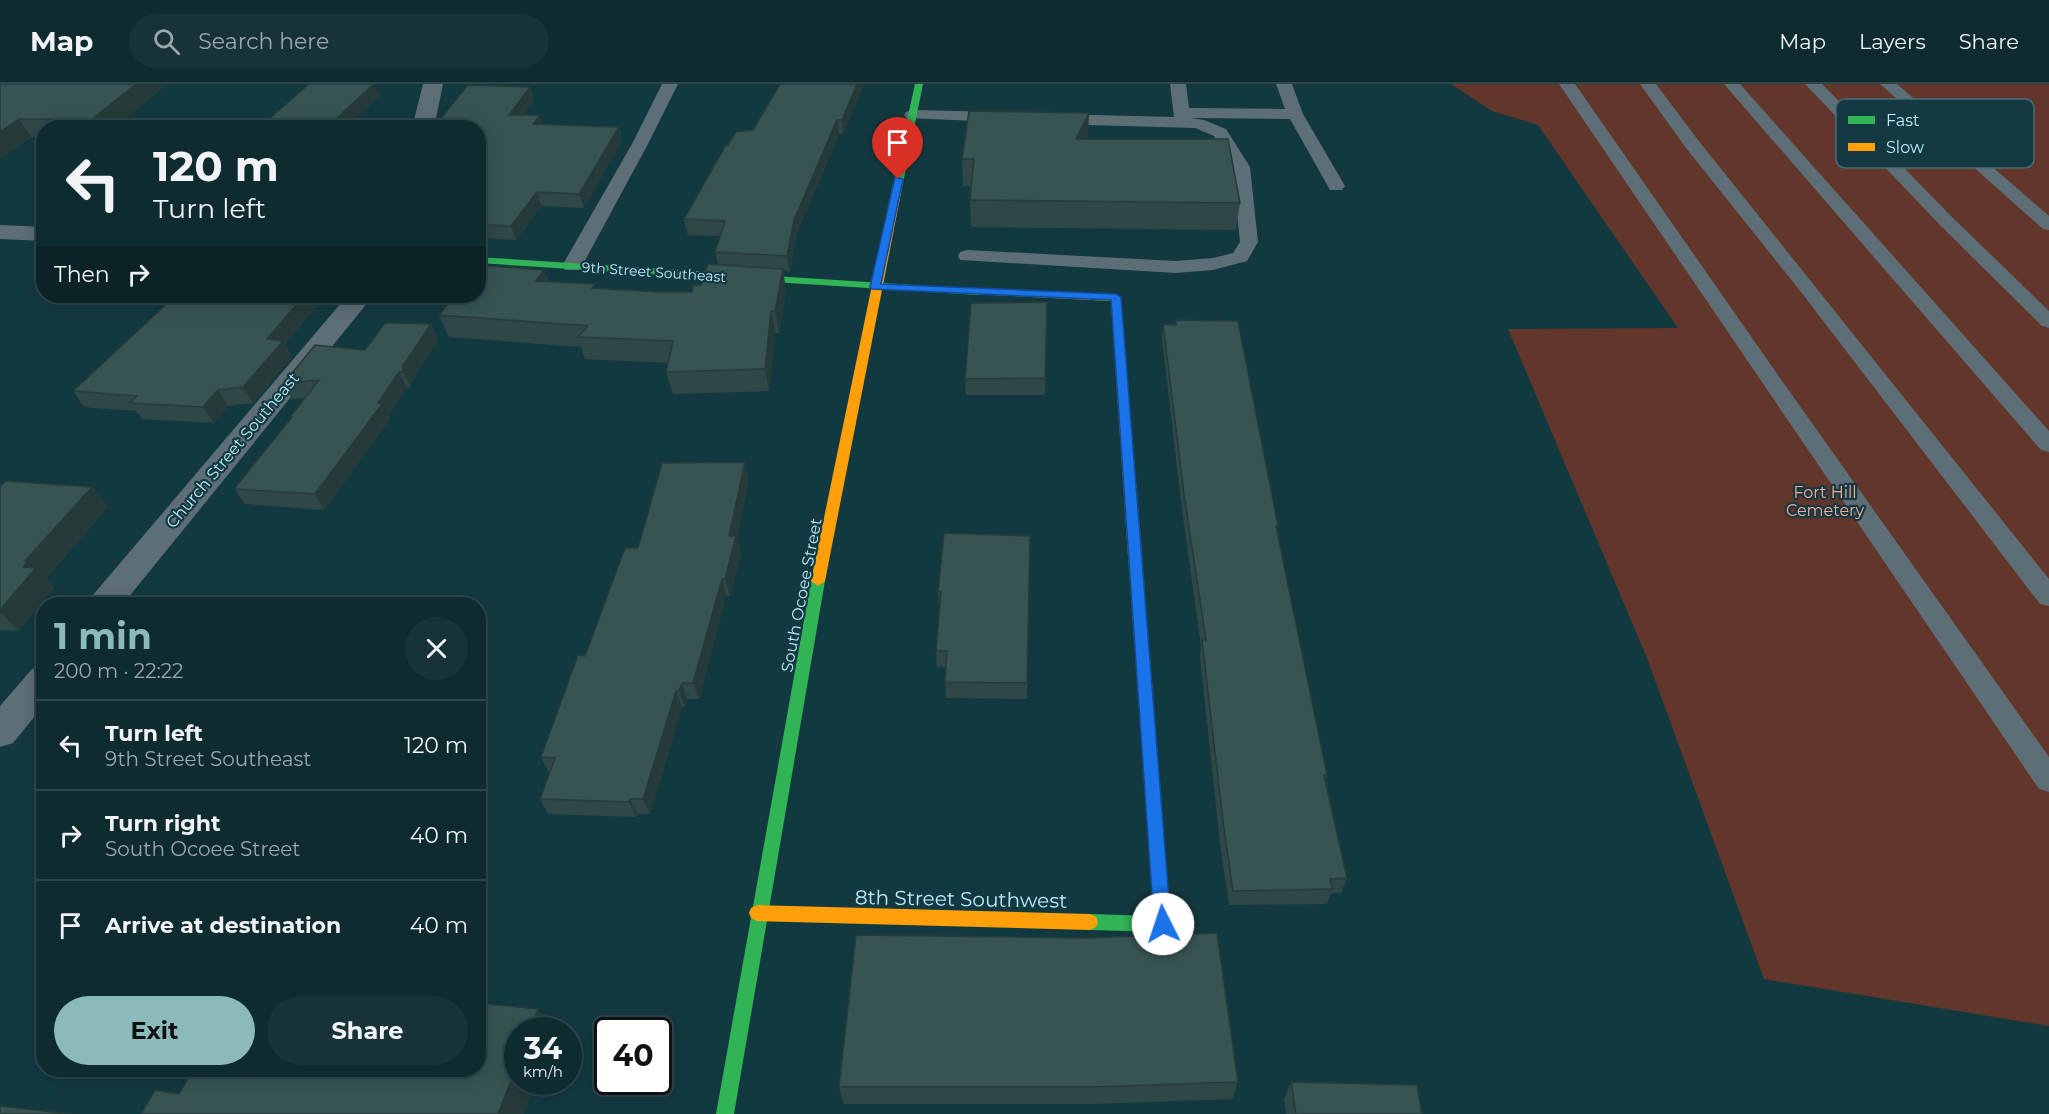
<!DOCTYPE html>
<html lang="en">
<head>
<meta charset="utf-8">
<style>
  :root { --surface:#0e2b30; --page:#173338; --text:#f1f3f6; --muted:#9ba7ab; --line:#2e474c; --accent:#8bbbb9 }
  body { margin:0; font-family:Montserrat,sans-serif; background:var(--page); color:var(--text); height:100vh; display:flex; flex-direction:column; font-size:22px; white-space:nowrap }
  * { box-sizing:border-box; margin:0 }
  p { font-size:20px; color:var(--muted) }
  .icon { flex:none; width:33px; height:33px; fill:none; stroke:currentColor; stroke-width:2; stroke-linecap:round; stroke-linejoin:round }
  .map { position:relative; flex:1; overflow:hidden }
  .side { position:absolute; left:36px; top:513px; width:450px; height:480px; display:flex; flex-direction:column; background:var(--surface); border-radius:24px; box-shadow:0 3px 15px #0003,0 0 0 2px var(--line) }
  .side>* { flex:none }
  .hud { position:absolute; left:36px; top:36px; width:450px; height:183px; border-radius:24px; box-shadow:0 3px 15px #0003,0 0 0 2px var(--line); background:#0e2b30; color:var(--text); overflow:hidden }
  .speed { position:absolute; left:504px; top:933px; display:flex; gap:12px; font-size:30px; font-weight:700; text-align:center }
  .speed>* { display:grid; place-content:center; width:78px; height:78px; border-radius:50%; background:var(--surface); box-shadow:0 3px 15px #0003,0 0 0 2px var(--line); line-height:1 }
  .speed small { font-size:15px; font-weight:400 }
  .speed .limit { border:3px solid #111; border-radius:9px; background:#fff; color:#111 }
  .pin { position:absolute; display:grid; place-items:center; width:51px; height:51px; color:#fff; margin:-62px -26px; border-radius:50% 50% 50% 0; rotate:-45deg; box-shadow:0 0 6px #0007 }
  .pin .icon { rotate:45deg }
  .me { position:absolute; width:66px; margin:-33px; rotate:356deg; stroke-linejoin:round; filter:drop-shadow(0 0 4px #0008) }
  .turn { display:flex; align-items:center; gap:21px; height:126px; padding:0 18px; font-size:27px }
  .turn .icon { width:78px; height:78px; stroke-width:2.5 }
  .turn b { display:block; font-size:42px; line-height:51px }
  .then { display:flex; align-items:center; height:57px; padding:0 18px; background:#0003; gap:12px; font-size:22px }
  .round { display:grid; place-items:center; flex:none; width:63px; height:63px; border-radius:32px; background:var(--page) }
  .overview { display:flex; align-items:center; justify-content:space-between; height:102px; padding:0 18px }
  h1 { font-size:36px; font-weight:700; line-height:45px; color:var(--accent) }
  .button { display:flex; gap:12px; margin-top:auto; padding:12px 18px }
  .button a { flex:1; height:69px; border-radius:36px; background:var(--accent); color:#111; font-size:24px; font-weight:700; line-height:69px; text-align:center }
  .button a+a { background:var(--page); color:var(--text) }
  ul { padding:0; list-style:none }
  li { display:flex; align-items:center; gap:18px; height:90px; padding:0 18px; border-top:2px solid var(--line) }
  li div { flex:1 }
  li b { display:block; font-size:22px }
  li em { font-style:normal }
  header { display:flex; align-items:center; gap:36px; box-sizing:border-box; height:84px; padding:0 30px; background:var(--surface); border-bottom:2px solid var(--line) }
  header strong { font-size:28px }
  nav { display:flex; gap:33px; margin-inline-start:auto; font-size:21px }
  .search { width:420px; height:54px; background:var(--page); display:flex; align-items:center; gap:15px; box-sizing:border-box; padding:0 21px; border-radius:33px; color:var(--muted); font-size:22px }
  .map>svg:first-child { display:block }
  .green { fill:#62362b }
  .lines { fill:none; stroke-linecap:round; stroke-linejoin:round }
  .lane { fill:#5e6e76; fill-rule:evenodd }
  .street { fill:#5e6e76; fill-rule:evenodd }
  .fast { fill:#30b455; fill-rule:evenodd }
  .slow { fill:#ff9f0a; fill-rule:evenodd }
  .wall { fill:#2f4847 }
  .shaded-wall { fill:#263b39 }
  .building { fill:#375452; stroke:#263b39; stroke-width:1.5 }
  .route { fill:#1a73e8; stroke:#114b97; stroke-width:1.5 }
  .labels { text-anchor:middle; stroke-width:4.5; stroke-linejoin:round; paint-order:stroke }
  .far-street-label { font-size:14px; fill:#baedfa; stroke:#153942 }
  .street-label { font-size:16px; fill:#baedfa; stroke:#153942 }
  .park-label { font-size:16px; fill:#f6ab98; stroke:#153942 }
  .near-street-label { font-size:20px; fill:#baedfa; stroke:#153942 }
  .key { fill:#153942; stroke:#476f79; stroke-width:1.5 }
  .key-label { font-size:16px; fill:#baedfa }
</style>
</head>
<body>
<header>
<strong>Map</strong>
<div class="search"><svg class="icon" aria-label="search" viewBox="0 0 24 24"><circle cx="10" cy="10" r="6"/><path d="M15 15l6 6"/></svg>Search here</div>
<nav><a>Map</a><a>Layers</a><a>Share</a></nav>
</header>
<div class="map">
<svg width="2049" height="1030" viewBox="0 0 2049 1030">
  <rect width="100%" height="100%" fill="#133940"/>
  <polygon class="green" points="1451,0 2049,0 2049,942 1764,895 1647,574 1508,245 1678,244 1538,41 1492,27"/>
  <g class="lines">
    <g class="lane">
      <polygon points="662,0 678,0 648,60 582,182 579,186 565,186 562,182 632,60"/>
      <polygon points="1170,0 1186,0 1189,24 1285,25 1276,0 1292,0 1303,30 1345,102 1342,106 1330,106 1290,35 1190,34 1204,36 1226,45 1250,83 1258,158 1247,177 1213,186 1176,189 960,176 958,172 960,168 967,166 1176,177 1213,174 1233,169 1240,158 1232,83 1214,52 1195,44 1054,40 1046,35 1054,30 1174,33"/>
      <polygon points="1559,0 1575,0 1780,294 2049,673 2049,708 2039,705"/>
      <polygon points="1640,0 1656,0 1698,56 2049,495 2049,522 2040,520 1801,208 1686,64"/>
      <polygon points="1724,0 1740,0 2049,347 2049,368 2041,366"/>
      <polygon points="1805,0 1822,0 1953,134 2049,227 2049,244 2042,242 1941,142"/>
      <polygon points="1880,0 1897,0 2049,132 2049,146 2043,145"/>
      <polygon points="912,26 1002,28 1010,33 1002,38 906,34 904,31 906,28"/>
    </g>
    <g class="street">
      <polygon points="423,0 443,0 434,44 412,44"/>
      <polygon points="0,141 44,143 44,157 0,155"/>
      <polygon points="347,212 373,212 123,520 89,520 93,511"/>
      <polygon points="44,581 44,621 13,659 0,663 0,622 32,585"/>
    </g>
    <g class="fast">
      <polygon points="915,0 923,0 901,109 896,112 891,109"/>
      <polygon points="478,173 977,205 982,208 977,211 478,179"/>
      <polygon points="1135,466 1142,471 1171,840 1169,846 1163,848 1090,846 1084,843 1082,838 1084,833 1090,830 1154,832 1128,471"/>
      <polygon points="818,492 825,497 734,1030 716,1030 811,497"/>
    </g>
    <g class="slow">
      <polygon points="896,106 901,109 825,497 818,502 811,497 891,109"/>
      <polygon points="977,205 1116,211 1121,214 1142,471 1140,474 1135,476 1128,471 1111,217 973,210 972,208"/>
      <polygon points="757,821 1090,830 1096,833 1098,838 1096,843 1090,846 757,837 751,834 749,829 751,824"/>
    </g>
  </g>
  <g class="wall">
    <polygon points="0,0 115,44 44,44 44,53 31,53 0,75"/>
    <polygon points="864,0 843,50 839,50 796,151 790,188 783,187 786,207 779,249 775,249 769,307 673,310 666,288 668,279 585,275 581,263 449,253 439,231 544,186 548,197 596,204 660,208 692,208 701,201 718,181 715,168 720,152 688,151 684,135 728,61 753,46"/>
    <polygon points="530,3 534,16 523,31 543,41 619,43 622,56 584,124 541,122 516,156 478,154 478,44"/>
    <polygon points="1088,55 1240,119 1236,146 971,143 970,116 972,102 963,102 962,75"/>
    <polygon points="187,212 321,212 323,215 285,260 292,273 253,319 228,322 214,339 142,335 136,327 84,323 73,307"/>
    <polygon points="1047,218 1045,311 966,311 965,295"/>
    <polygon points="1176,236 1278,442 1277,446 1327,691 1326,696 1347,794 1341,809 1331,809 1327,820 1229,821 1220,760 1200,573 1201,562 1182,426 1162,256 1163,240 1176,240"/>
    <polygon points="431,240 438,256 411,298 411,303 407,304 388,332 390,335 324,426 245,420 234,405 291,334 290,333 304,314 292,315 283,300"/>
    <polygon points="749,395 737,453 741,469 730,512 726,512 699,615 687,615 685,623 682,623 650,730 637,730 636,733 548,730 540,715 549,689 541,673 585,572 638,464"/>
    <polygon points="0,403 92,403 108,423 46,494 54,504 18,547 1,546 0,547"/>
    <polygon points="1030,452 1027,615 946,614 945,598 946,583 937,583 936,567 939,524 938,508"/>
    <polygon points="1238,998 1232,1015 1091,1020 844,1020 839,1003"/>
    <polygon points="1291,998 1422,1030 1286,1030 1284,1015"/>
  </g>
  <g class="shaded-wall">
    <polygon points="136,0 167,0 115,44 95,44 91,36"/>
    <polygon points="374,0 375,0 380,12 345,44 326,44"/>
    <polygon points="857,0 864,0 843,50 842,36"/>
    <polygon points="530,3 534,16 514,44 509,31"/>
    <polygon points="1089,29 1088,55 1076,55"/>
    <polygon points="540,31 544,45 533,40"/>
    <polygon points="19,35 31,53 0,75 0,48"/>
    <polygon points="837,36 839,50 796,151 790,188 787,172 794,136"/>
    <polygon points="619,43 622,56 584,124 579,110"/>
    <polygon points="537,108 541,122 516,156 511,142"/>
    <polygon points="783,185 786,207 779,249 775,227"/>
    <polygon points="544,186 551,208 536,197"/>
    <polygon points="304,212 321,212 323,215 285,260 292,273 253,319 243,303 267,255"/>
    <polygon points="771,227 775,249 769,307 765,285"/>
    <polygon points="431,240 438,256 411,298 411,303 403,288 403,282"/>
    <polygon points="399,288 407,304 388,332 390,335 324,426 315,410"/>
    <polygon points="218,306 228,322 214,339 203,323"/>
    <polygon points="745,378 749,395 737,453 741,469 730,512 725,495 729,452"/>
    <polygon points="92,403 108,423 46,494 54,504 18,547 0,528 0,526 25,477"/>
    <polygon points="722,495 726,512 699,615 693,599"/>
    <polygon points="682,599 687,615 685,623 679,607"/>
    <polygon points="676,607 682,623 650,730 643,715"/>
    <polygon points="630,715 637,730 636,733 629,718"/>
    <polygon points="538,925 554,946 530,946"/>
    <polygon points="518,979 518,998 536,998 524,1030 498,1030"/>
  </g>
  <g class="building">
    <polygon points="0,0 136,0 91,36 19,35 0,48"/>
    <polygon points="309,0 374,0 326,44 259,44"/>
    <polygon points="780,0 857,0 842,36 837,36 794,136 787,172 715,168 725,137 684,135 726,61 728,61 736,48 753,46"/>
    <polygon points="468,1 530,3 509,31 540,31 533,40 619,43 579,110 537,108 511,142 478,141 478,44 433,44"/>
    <polygon points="969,27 1089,29 1076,55 1228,55 1240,119 970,116 974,75 962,75"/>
    <polygon points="708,180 783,185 775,227 771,227 765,285 666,288 673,257 578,253 588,242 439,231 454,212 478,212 478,181 544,186 536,197 595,200 592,204 660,208 692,208 693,201 701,201"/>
    <polygon points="187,212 304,212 267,255 283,257 243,303 218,306 203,323 130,319 137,312 73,307 174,213 185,214"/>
    <polygon points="1047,218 1045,294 965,295 971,219"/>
    <polygon points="1176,236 1238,237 1278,442 1276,442 1327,691 1324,691 1347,794 1330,795 1332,805 1233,807 1224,745 1202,556 1206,556 1184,410 1163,240 1176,241"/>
    <polygon points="385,239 431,240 403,282 403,288 399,288 378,319 382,320 315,410 234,405 292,333 290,333 319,296 283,300 315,261 365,266"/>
    <polygon points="745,378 729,452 736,452 725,495 722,495 693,599 682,599 679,607 676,607 643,715 630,715 629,718 540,715 555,674 541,673 578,571 585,572 625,464 638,464 662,379"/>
    <polygon points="5,397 92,403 25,477 28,477 23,483 36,484 0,526 0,403"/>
    <polygon points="944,449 1030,452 1027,599 945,598 947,567 936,567 941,508 938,508"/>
    <polygon points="1217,849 1238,998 1093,1003 839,1003 856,851 1087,854"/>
    <polygon points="478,919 538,925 530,946 518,946 518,979 498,1030 141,1030 155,1006 179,1010 193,986 478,986"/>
    <polygon points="1291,998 1417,1001 1422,1030 1296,1030"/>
    <polygon points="0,1022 72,1030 0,1030"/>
  </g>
  <polygon class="route" points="895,93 903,95 881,200 1116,210 1121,213 1171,840 1169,846 1163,848 1157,846 1154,840 1111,216 872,205 870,203"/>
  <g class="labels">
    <g class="far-street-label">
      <text transform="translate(654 188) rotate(4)" y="5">9th Street Southeast</text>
    </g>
    <g class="street-label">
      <text transform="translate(232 366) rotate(-50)" y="6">Church Street Southeast</text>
      <text transform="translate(801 511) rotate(-79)" y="6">South Ocoee Street</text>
    </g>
    <g class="park-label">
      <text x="1825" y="414">Fort Hill<tspan x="1825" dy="18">Cemetery</tspan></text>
    </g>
    <g class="near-street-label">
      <text transform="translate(961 815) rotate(1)" y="7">8th Street Southwest</text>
    </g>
  </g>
  <rect x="1836" y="15" width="198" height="69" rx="9" class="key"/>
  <rect x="1848" y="32" width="27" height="8" fill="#30b455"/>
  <rect x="1848" y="59" width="27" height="8" fill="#ff9f0a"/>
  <g class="key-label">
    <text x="1886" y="42">Fast</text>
    <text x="1886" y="69">Slow</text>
  </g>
</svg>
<div class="speed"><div>34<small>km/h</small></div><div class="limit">40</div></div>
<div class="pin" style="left:898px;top:95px;background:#d93025"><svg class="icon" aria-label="arrive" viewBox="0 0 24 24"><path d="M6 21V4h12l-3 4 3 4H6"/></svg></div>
<svg class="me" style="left:1163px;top:840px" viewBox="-20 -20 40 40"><circle r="19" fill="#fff"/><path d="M0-13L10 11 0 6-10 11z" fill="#1a73e8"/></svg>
<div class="hud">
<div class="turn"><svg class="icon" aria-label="left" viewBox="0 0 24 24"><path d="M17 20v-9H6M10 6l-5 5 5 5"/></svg><div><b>120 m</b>Turn left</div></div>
<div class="then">Then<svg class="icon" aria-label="right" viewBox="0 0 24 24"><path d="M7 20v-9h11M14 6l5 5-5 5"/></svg></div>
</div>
<section class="side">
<div class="overview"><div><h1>1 min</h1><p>200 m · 22:22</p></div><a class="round"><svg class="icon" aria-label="close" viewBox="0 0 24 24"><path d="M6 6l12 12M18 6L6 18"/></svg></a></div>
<ul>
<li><svg class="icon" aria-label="left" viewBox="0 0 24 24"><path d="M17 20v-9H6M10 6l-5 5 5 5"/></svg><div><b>Turn left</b><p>9th Street Southeast</p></div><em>120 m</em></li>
<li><svg class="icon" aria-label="right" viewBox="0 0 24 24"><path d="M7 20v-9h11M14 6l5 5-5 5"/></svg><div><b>Turn right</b><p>South Ocoee Street</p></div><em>40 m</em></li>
<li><svg class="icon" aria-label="arrive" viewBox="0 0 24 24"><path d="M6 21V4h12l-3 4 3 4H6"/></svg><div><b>Arrive at destination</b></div><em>40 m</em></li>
</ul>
<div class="button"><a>Exit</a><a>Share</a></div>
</section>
</div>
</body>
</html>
